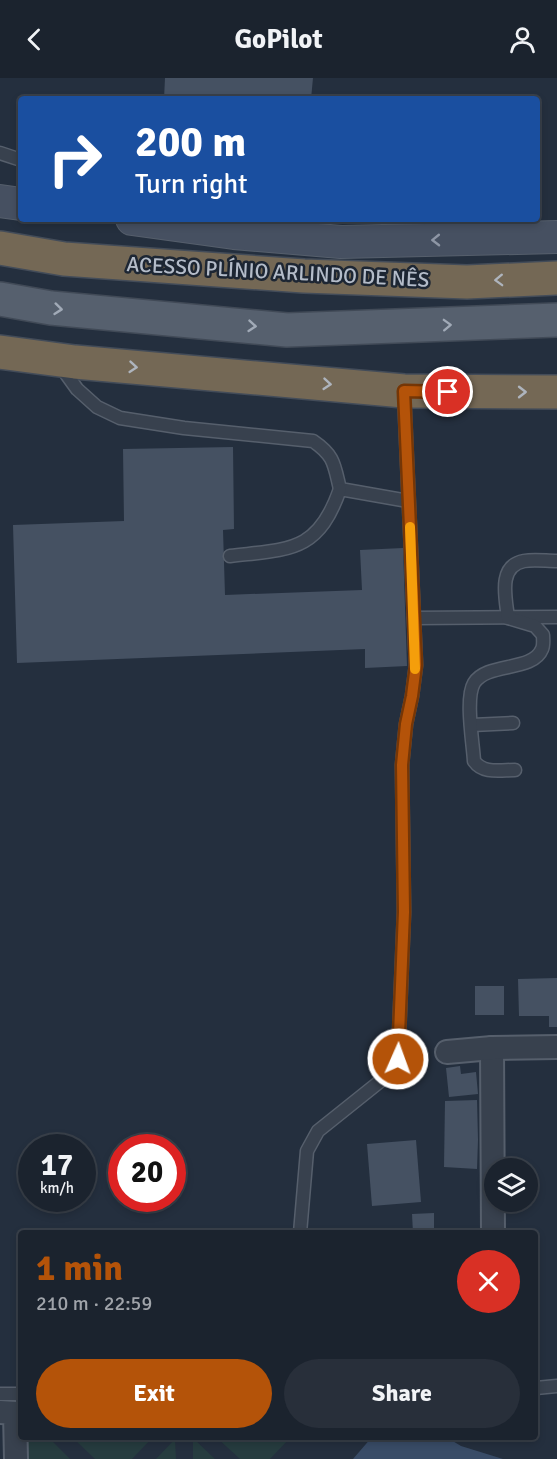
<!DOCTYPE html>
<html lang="en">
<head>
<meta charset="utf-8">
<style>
  :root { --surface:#1b232e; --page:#282f3a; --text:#f1f3f6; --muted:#a0a4aa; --line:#39404a; --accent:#b45309 }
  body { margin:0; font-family:Signika,sans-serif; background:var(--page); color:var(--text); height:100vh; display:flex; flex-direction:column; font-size:22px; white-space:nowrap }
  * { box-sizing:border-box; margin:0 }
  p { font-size:20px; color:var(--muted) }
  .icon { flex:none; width:33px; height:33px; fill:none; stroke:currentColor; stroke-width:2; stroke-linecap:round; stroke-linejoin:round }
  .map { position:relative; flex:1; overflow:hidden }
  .panel { position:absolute; left:18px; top:1152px; width:520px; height:210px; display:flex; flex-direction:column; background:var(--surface); border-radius:6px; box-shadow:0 3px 9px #0003,0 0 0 2px var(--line) }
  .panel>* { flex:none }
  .guide { position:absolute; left:18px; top:18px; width:522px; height:126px; border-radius:6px; box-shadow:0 3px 9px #0003,0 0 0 2px var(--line); background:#1a4fa0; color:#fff; overflow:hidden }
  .controls { position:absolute; left:484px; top:1080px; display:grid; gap:12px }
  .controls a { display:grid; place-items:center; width:54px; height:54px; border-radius:50%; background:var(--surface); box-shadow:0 3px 9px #0003,0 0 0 2px var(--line); font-size:30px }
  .speed { position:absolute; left:18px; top:1056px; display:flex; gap:12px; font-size:30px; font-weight:700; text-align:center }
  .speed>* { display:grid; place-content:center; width:78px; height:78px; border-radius:50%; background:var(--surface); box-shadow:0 3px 9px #0003,0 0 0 2px var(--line); line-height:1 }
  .speed small { font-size:15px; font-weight:400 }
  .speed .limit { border:9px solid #d22; background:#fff; color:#111 }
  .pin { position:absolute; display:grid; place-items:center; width:51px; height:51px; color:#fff; margin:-26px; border:3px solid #fff; border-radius:50%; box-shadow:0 2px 6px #0007 }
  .me { position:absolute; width:66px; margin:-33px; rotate:2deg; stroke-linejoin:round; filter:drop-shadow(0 0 4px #0008) }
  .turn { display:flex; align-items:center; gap:21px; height:126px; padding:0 18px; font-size:27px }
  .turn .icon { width:78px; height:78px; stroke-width:2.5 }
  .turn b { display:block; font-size:42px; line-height:51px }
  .round { display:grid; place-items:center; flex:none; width:63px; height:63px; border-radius:32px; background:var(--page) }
  .head { display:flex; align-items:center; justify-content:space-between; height:102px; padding:0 18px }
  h1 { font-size:36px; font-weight:800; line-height:45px; color:var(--accent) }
  .primary-button { display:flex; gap:12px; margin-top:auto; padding:12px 18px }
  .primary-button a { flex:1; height:69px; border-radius:36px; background:var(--accent); color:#fff; font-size:24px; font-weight:800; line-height:69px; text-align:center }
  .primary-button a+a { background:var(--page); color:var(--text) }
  header { display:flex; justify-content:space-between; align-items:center; height:78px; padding:0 18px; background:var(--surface); font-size:27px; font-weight:800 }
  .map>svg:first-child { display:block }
  .green { fill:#263c3f }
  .water { fill:#394c67 }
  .building { fill:#455162 }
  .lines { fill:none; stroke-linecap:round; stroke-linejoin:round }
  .lane-casing { stroke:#565f6c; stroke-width:15 }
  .street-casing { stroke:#565f6c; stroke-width:26 }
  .secondary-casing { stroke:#565f6c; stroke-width:34 }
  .primary-casing { stroke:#414a57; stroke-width:36 }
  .highway-casing { stroke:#434c59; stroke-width:36 }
  .lane { stroke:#38414e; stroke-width:12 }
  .street { stroke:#38414e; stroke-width:22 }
  .secondary { stroke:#465061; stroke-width:32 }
  .primary { stroke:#56606e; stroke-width:33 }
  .highway { stroke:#746855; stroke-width:33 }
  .oneway { stroke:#8e96a5 }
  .oneway2 { stroke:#aeb4bd }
  .oneway3 { stroke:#a1aab7 }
  .route-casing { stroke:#753606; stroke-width:15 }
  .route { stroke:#b45309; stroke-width:10 }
  .slow { stroke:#f59e0b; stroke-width:10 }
  .labels { text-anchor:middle; stroke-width:5; stroke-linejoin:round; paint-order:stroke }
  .street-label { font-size:21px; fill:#b4bcc9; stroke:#1d2633 }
</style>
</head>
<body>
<header><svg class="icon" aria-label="back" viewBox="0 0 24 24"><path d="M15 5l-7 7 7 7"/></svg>GoPilot<svg class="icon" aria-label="person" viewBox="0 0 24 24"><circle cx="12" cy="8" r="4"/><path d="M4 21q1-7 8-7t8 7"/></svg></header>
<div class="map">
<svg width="557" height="1381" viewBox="0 0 557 1381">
  <rect width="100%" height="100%" fill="#242f3e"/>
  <g class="green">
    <polygon points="23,1359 48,1359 70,1381 24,1381"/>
    <polygon points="72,1359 153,1359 132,1381 95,1381"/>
    <polygon points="216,1359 291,1359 270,1381 240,1381"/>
    <polygon points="193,1360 215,1381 193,1381"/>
    <polygon points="175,1361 176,1381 156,1381"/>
  </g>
  <polygon class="water" points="372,1359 446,1359 461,1368 503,1381 353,1381"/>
  <g class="building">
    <polygon points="165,0 313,0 311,21 164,21"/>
    <polygon points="233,369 234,451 223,452 225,517 362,512 360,472 403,470 407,588 365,590 365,571 17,585 13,447 124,443 123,371"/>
    <polygon points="557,900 557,949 549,949 549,938 519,938 518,901"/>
    <rect x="475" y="908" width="29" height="29"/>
    <polygon points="460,988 461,996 476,994 478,1016 449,1019 446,990"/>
    <polygon points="477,1022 478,1062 477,1091 444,1089 445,1023"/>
    <polygon points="416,1062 421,1124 372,1128 367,1066"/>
    <polygon points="434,1135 434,1155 413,1155 412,1136"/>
  </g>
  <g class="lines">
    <defs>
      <g id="lane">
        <polyline points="0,75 21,82"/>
        <path d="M 59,286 L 77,311 L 97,329 L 120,340 L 184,350 L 313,363 C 335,378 334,387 340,411 L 408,423"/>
        <path d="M 230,478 C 289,471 318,475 340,411"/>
        <polyline points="414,540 557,539"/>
        <polyline points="472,647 513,645"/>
        <path d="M 515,692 C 500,692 483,696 474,683 C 473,665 465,620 474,605 C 487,584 533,594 542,571 C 544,567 543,561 543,557 L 535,548 L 508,540 C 506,521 497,488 524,483 C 534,481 546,483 557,483"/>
        <polyline points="300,1155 307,1073 318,1053 388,997 398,981 404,834 402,687 406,646 412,618 416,587 404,315"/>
        <polyline points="536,1310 557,1308"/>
        <polyline points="0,1316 21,1316"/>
      </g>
      <g id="street">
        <polyline points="492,970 493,1155"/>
        <polyline points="447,974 492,970 557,969"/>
        <polyline points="0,1334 15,1335 16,1381"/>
      </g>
      <g id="secondary">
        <polyline points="0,123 21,126"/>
        <polyline points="132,141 234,155 341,164 557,159"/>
      </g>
      <polyline id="primary" points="0,221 51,230 287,252 557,242"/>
      <g id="highway">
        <polyline points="0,170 64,181 304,198 467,204 557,200"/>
        <polyline points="0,274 75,284 404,313 557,314"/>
      </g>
    </defs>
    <use href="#lane" class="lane-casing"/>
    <use href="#street" class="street-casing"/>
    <use href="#secondary" class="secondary-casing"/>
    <use href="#primary" class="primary-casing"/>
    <use href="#highway" class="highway-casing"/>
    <use href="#lane" class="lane"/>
    <use href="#street" class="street"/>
    <use href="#secondary" class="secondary"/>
    <use href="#primary" class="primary"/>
    <use href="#highway" class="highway"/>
  </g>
  <defs><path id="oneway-chevron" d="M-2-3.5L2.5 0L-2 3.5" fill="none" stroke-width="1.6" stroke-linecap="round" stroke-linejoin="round" transform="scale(1.5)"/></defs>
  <use class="oneway" href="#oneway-chevron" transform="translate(436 162) rotate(179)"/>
  <g class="oneway2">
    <use href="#oneway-chevron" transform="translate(499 202) rotate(178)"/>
    <use href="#oneway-chevron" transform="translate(133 289) rotate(5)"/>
    <use href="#oneway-chevron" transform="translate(327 306) rotate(5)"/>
    <use href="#oneway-chevron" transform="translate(522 314)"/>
  </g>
  <g class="oneway3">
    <use href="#oneway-chevron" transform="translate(58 231) rotate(6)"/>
    <use href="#oneway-chevron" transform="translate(447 247) rotate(-2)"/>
    <use href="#oneway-chevron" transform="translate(252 248) rotate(5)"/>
  </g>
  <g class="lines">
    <defs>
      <polyline id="route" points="398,981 404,834 402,687 406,646 412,618 416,587 404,313 448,314"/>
    </defs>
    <use href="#route" class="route-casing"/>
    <use href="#route" class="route"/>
    <polyline class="slow" points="410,449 415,591"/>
  </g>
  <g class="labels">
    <g class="street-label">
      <text transform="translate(278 194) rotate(3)" y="7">ACESSO PLÍNIO ARLINDO DE NÊS</text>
    </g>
  </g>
</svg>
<div class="controls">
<a><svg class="icon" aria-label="layers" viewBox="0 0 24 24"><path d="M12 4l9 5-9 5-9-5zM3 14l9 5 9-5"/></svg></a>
</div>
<div class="speed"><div>17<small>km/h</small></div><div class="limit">20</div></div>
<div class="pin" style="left:448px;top:314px;background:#d93025"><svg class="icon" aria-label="arrive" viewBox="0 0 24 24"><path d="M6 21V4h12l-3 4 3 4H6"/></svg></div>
<svg class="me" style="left:398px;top:981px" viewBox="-20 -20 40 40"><circle r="17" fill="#b45309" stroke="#fff" stroke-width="3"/><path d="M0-11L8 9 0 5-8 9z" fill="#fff"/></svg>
<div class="guide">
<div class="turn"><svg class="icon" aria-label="right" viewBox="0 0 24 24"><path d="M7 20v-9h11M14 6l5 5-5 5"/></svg><div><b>200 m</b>Turn right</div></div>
</div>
<section class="panel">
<div class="head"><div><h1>1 min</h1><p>210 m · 22:59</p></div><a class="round" style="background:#d93025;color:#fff"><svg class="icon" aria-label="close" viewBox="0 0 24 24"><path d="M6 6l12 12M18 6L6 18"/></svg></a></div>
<div class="primary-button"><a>Exit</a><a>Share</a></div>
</section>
</div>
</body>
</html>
